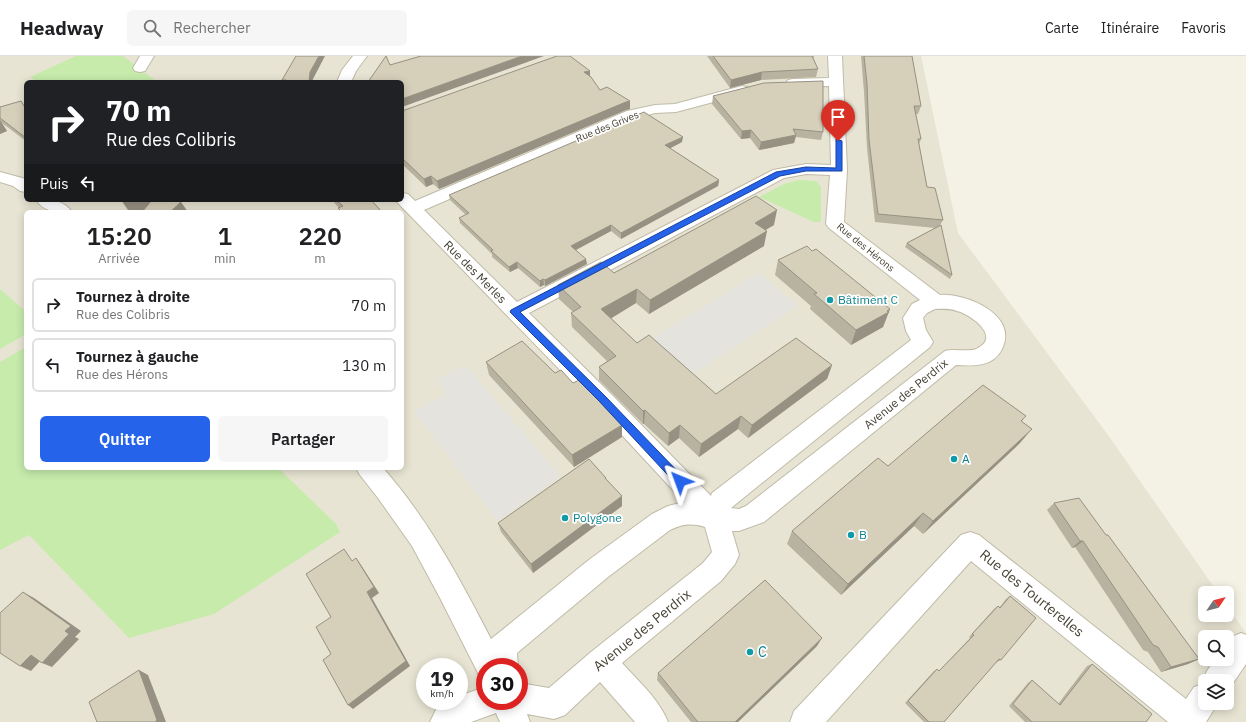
<!DOCTYPE html>
<html lang="fr">
<head>
<meta charset="utf-8">
<style>
  :root { --surface:#fff; --page:#f6f6f6; --text:#202124; --muted:#757577; --line:#e0e0e0; --accent:#2563eb }
  body { margin:0; font-family:"IBM Plex Sans",sans-serif; background:var(--page); color:var(--text); height:100vh; display:flex; flex-direction:column; font-size:15px; white-space:nowrap }
  * { box-sizing:border-box; margin:0 }
  p { font-size:13px; color:var(--muted) }
  .icon { flex:none; width:22px; height:22px; fill:none; stroke:currentColor; stroke-width:2; stroke-linecap:round; stroke-linejoin:round }
  .map { position:relative; flex:1; overflow:hidden }
  .details { position:absolute; left:24px; top:154px; width:380px; height:260px; display:flex; flex-direction:column; background:var(--surface); border-radius:6px; box-shadow:0 2px 10px #0003 }
  .details>* { flex:none }
  .top-card { position:absolute; left:24px; top:24px; width:380px; height:122px; border-radius:6px; box-shadow:0 2px 10px #0003; background:#202124; color:#fff; overflow:hidden }
  .needle { width:26px; rotate:55deg }
  .controls { position:absolute; left:1198px; top:530px; display:grid; gap:8px }
  .controls a { display:grid; place-items:center; width:36px; height:36px; border-radius:6px; background:var(--surface); box-shadow:0 2px 10px #0003; font-size:20px }
  .speed { position:absolute; left:416px; top:602px; display:flex; gap:8px; font-size:20px; font-weight:700; text-align:center }
  .speed>* { display:grid; place-content:center; width:52px; height:52px; border-radius:50%; background:var(--surface); box-shadow:0 2px 10px #0003; line-height:1 }
  .speed small { font-size:10px; font-weight:400 }
  .speed .limit { border:6px solid #d22; background:#fff; color:#111 }
  .pin { position:absolute; display:grid; place-items:center; width:34px; height:34px; color:#fff; margin:-41px -17px; border-radius:50% 50% 50% 0; rotate:-45deg; box-shadow:0 0 4px #0007 }
  .pin .icon { rotate:45deg }
  .me { position:absolute; width:44px; margin:-22px; rotate:316deg; stroke-linejoin:round; filter:drop-shadow(0 0 3px #0008) }
  .turn { display:flex; align-items:center; gap:14px; height:84px; padding:0 16px; font-size:18px }
  .turn .icon { width:52px; height:52px; stroke-width:2.5 }
  .turn b { display:block; font-size:28px; line-height:34px }
  .then { display:flex; align-items:center; height:38px; padding:0 16px; background:#0003; gap:8px; font-size:15px }
  .eta { display:flex; justify-content:space-evenly; align-items:center; height:68px; text-align:center }
  .eta b { font-size:24px; font-weight:600; line-height:28px }
  .primary-button { display:flex; gap:8px; margin-top:auto; padding:8px 16px }
  .primary-button a { flex:1; height:46px; border-radius:6px; background:var(--accent); color:#fff; font-size:16px; font-weight:600; line-height:46px; text-align:center }
  .primary-button a+a { background:var(--page); color:var(--text) }
  ul { padding:0; list-style:none }
  li { display:flex; align-items:center; gap:12px; height:54px; margin:0 8px 6px; padding:0 8px; border:2px solid var(--line); border-radius:6px }
  li div { flex:1 }
  li b { display:block; font-size:15px }
  li em { font-style:normal }
  header { display:flex; align-items:center; gap:24px; box-sizing:border-box; height:56px; padding:0 20px; background:var(--surface); border-bottom:1px solid var(--line) }
  header strong { font-size:19px }
  nav { display:flex; gap:22px; margin-inline-start:auto; font-size:14px }
  .search { width:280px; height:36px; background:var(--page); display:flex; align-items:center; gap:10px; box-sizing:border-box; padding:0 14px; border-radius:6px; color:var(--muted); font-size:15px }
  .map>svg:first-child { display:block }
  .residential { fill:#e8e4d3; fill-rule:evenodd }
  .green { fill:#c6ebab }
  .parking { fill:#e4e3de }
  .lines { fill:none; stroke-linecap:round; stroke-linejoin:round }
  .street-casing { stroke:#c0bba7; stroke-width:2 }
  .street { fill:#fff; fill-rule:evenodd }
  .wall { fill:#b8b2a0 }
  .shaded-wall { fill:#969182 }
  .building { fill:#d6cfba; stroke:#969182 }
  .route { fill:#2563eb; stroke:#184099 }
  .culture-dot { fill:#0f9aa8; stroke:#fff; stroke-width:1.5 }
  .labels { text-anchor:middle; stroke-width:3.5; stroke-linejoin:round; paint-order:stroke }
  .far-street-label { font-size:10px; fill:#474234; stroke:#fff }
  .street-label { font-size:12px; fill:#474234; stroke:#fff }
  .culture-label { font-size:12px; fill:#0d838f; stroke:#fff; text-anchor:start }
  .near-street-label { font-size:14px; fill:#474234; stroke:#fff }
  .near-culture-label { font-size:14px; fill:#0d838f; stroke:#fff; text-anchor:start }
</style>
</head>
<body>
<header>
<strong>Headway</strong>
<div class="search"><svg class="icon" aria-label="search" viewBox="0 0 24 24"><circle cx="10" cy="10" r="6"/><path d="M15 15l6 6"/></svg>Rechercher</div>
<nav><a>Carte</a><a>Itinéraire</a><a>Favoris</a></nav>
</header>
<div class="map">
<svg width="1246" height="666" viewBox="0 0 1246 666">
  <rect width="100%" height="100%" fill="#f4f1e5"/>
  <path class="residential" d="M 0,0 L 921,0 L 958,177 L 1108,379 L 1218,537 L 1205,537 L 1205,559 L 1227,559 L 1227,550 L 1246,577 L 1246,666 L 0,666 ZM 26,26 L 402,26 L 402,144 L 26,144 ZM 26,156 L 402,156 L 402,412 L 26,412 ZM 1205,581 L 1227,581 L 1227,603 L 1205,603 ZM 425,611 L 459,611 L 459,645 L 425,645 ZM 485,611 L 519,611 L 519,645 L 485,645 ZM 1205,625 L 1227,625 L 1227,647 L 1205,647 Z"/>
  <g class="green">
    <polygon points="76,0 123,0 157,26 38,26 30,21"/>
    <polygon points="799,124 816,125 821,131 821,166 814,166 759,141 784,128"/>
    <polygon points="0,233 26,256 26,278 0,293"/>
    <polygon points="26,291 26,412 278,412 336,468 340,476 214,558 129,582 29,479 0,494 0,306"/>
  </g>
  <g class="parking">
    <polygon points="758,217 798,250 690,320 601,314"/>
    <polygon points="465,309 560,420 498,465 414,356 447,337 436,324"/>
  </g>
  <g class="lines">
    <defs>
      <g id="street">
        <polygon points="140,0 154,0 145,15 140,16 135,15 133,12"/>
        <polygon points="353,0 367,0 356,15 351,26 337,26 342,14"/>
        <path d="M 828,0 L 842,0 L 847,114 L 844,166 L 940,239 C 966,237 1019,259 1002,293 C 993,311 974,310 956,309 L 764,466 L 739,475 L 732,475 L 739,499 L 735,508 L 721,525 L 622,607 C 639,626 659,643 668,666 L 635,666 L 600,626 L 565,659 L 554,663 L 527,658 L 530,666 L 500,666 L 496,657 L 471,666 L 430,666 L 439,647 L 445,645 L 459,645 L 459,640 L 485,631 L 485,645 L 519,645 L 519,627 L 549,632 L 591,596 L 703,507 L 712,496 L 705,471 C 691,467 683,468 670,474 L 608,521 L 517,597 L 518,611 L 485,611 L 485,623 L 480,621 L 440,542 L 412,490 L 378,442 L 360,419 L 356,412 L 383,412 C 428,463 460,523 491,583 L 590,503 L 652,458 L 668,450 L 684,446 L 594,349 L 395,144 L 402,144 L 402,137 L 408,138 L 415,145 L 627,55 L 655,49 L 675,48 L 742,30 L 747,31 L 749,34 L 747,37 L 676,56 L 655,57 L 637,62 L 424,154 L 517,246 L 773,114 L 806,108 L 831,109 L 829,30 L 793,31 L 788,30 L 786,27 L 788,24 L 793,23 L 829,22 ZM 806,118 L 830,119 L 826,168 L 829,172 L 920,244 L 912,248 L 903,262 L 906,275 L 911,284 L 712,437 L 711,440 L 610,337 L 529,257 L 784,122 ZM 935,253 C 943,253 949,252 957,255 C 970,258 1001,280 978,292 C 970,297 955,292 945,295 L 746,450 L 739,453 L 731,452 L 930,291 L 933,286 L 926,274 L 923,262 L 927,257 Z"/>
        <polygon points="0,116 26,123 26,136 20,135 13,130 0,126"/>
        <path d="M 36,144 C 50,144 63,143 72,156 C 58,156 45,157 36,144 Z"/>
        <path d="M 970,476 L 979,479 L 1186,643 L 1194,631 L 1203,628 L 1202,625 L 1207,615 L 1215,603 L 1227,603 C 1227,587 1225,583 1241,577 L 1246,579 L 1246,608 L 1227,636 L 1227,625 L 1205,625 L 1205,647 L 1218,647 L 1206,666 L 1168,666 L 971,505 L 826,666 L 790,666 L 794,655 L 961,479 Z"/>
      </g>
    </defs>
    <use href="#street" class="street-casing"/>
    <use href="#street" class="street"/>
  </g>
  <g class="wall">
    <polygon points="707,0 814,0 813,4 818,13 816,21 761,24 730,32"/>
    <polygon points="861,0 912,0 921,50 918,58 916,58 921,83 919,88 927,131 943,164 940,169 952,219 950,223 905,191 907,187 935,172 875,166 867,92 864,36"/>
    <polygon points="590,20 600,34 630,45 630,53 626,54 439,133 433,128 426,131 402,108 402,55"/>
    <polygon points="713,40 823,76 821,84 796,81 794,87 759,94 750,82 741,83 712,48"/>
    <polygon points="21,45 26,52 26,85 2,67 7,75 0,78 0,51"/>
    <polygon points="682,86 670,92 719,124 718,130 621,183 611,175 576,194 587,208 545,230 544,229 540,231 518,212 510,216 492,201 492,198 460,167 459,162 466,159 450,144 449,139"/>
    <polygon points="121,144 180,144 177,145 188,156 129,156"/>
    <polygon points="332,144 371,144 382,156 340,156 338,152 339,152"/>
    <polygon points="774,169 765,174 764,190 649,258 636,247 611,262 637,287 716,338 832,309 827,323 748,382 738,373 699,401 679,382 668,390 644,368 643,368 599,324 599,311 607,305 572,271 571,257 573,256 559,243 558,229 614,217"/>
    <polygon points="778,204 890,253 883,271 851,289 810,253 811,250 775,219"/>
    <polygon points="486,306 555,317 573,327 622,381 574,411 489,319"/>
    <polygon points="1026,360 1022,365 1020,387 923,478 914,470 841,539 787,488 792,475 888,410"/>
    <polygon points="606,422 606,424 622,440 622,450 533,517 501,476 498,467"/>
    <polygon points="1054,447 1106,479 1199,603 1188,608 1161,616 1148,596 1143,594 1075,491 1072,492 1047,454"/>
    <polygon points="1010,540 1001,604 997,606 996,606 944,666 924,666 905,647 934,615 937,613 939,615 970,582 969,581 994,553 998,550 1000,551 1006,543"/>
    <polygon points="817,590 738,666 691,666 657,624 658,617"/>
    <polygon points="1092,608 1146,666 1025,666 1009,650 1028,627 1032,624 1058,648 1087,610"/>
  </g>
  <g class="shaded-wall">
    <polygon points="319,0 325,0 313,23 312,26 309,26 310,16"/>
    <polygon points="522,0 544,0 402,51 402,43"/>
    <polygon points="590,15 590,22 584,16"/>
    <polygon points="762,16 761,24 730,32 731,24"/>
    <polygon points="630,45 630,53 626,54 439,133 437,125 626,46"/>
    <polygon points="0,64 7,75 0,78"/>
    <polygon points="751,74 750,82 741,83 742,75"/>
    <polygon points="796,79 794,87 759,94 761,86"/>
    <polygon points="683,81 682,86 665,95 665,89"/>
    <polygon points="431,120 433,128 426,131 424,123"/>
    <polygon points="719,124 718,130 621,183 621,177"/>
    <polygon points="125,144 180,144 153,156 130,156 122,145"/>
    <polygon points="181,146 188,156 170,156"/>
    <polygon points="777,154 774,169 752,182 755,167"/>
    <polygon points="611,169 611,175 572,196 571,190"/>
    <polygon points="767,175 764,190 649,258 650,244"/>
    <polygon points="402,177 404,183 402,184"/>
    <polygon points="586,203 587,208 545,230 545,224"/>
    <polygon points="517,206 518,212 510,216 509,211"/>
    <polygon points="543,223 544,229 540,231 540,225"/>
    <polygon points="637,233 636,247 602,268 601,253"/>
    <polygon points="890,253 883,271 851,289 856,274"/>
    <polygon points="832,309 827,323 748,382 752,369"/>
    <polygon points="645,354 644,368 643,368 643,355"/>
    <polygon points="741,360 738,373 699,401 701,388"/>
    <polygon points="622,369 622,381 574,411 572,399"/>
    <polygon points="680,369 679,382 668,390 669,377"/>
    <polygon points="1032,373 1020,387 923,478 933,465"/>
    <polygon points="622,440 622,450 533,517 531,508"/>
    <polygon points="923,457 914,470 841,539 848,528"/>
    <polygon points="1080,485 1083,485 1075,491 1072,492"/>
    <polygon points="356,502 361,509 379,537 372,542 410,610 353,653 348,649 367,536"/>
    <polygon points="23,536 34,542 81,575 75,581 79,583 52,611 42,607 65,575"/>
    <polygon points="822,582 817,590 738,666 735,666"/>
    <polygon points="31,599 41,604 31,615 20,610"/>
    <polygon points="1199,603 1188,608 1161,616 1171,611"/>
    <polygon points="139,614 148,619 166,666 155,666"/>
  </g>
  <g class="building">
    <polygon points="296,0 319,0 310,16 309,26 284,26 286,24 282,24"/>
    <polygon points="386,0 390,9 421,0 522,0 402,43 402,26 368,26"/>
    <polygon points="557,0 570,0 590,15 584,16 591,21 600,34 607,31 630,45 626,46 437,125 431,120 424,123 402,102 402,55"/>
    <polygon points="713,0 812,0 818,13 762,16 731,24"/>
    <polygon points="864,0 912,0 921,50 914,50 921,83 918,83 927,131 935,132 943,164 878,158 869,84 867,28"/>
    <polygon points="823,25 823,76 793,73 796,79 761,86 751,74 742,75 713,40 764,27"/>
    <polygon points="21,45 26,53 26,82 0,62 0,51"/>
    <polygon points="644,56 683,81 665,89 719,124 621,177 611,169 571,190 586,203 545,224 543,223 540,225 517,206 509,211 491,195 493,194 459,162 469,157 449,139"/>
    <polygon points="756,140 777,154 755,167 767,175 650,244 637,233 601,253 637,287 649,279 716,338 796,282 832,309 752,369 741,360 701,388 680,369 669,377 645,354 643,355 599,311 616,300 571,257 581,251 558,229 601,206 614,217"/>
    <polygon points="152,144 171,144 181,146 170,156 142,156"/>
    <polygon points="336,144 371,144 382,156 342,156 338,152 343,150"/>
    <polygon points="941,169 952,219 907,187"/>
    <polygon points="807,190 812,195 816,193 890,253 887,255 889,256 856,274 814,238 817,237 778,204"/>
    <polygon points="522,285 555,317 561,314 573,327 579,324 622,369 572,399 486,306"/>
    <polygon points="983,329 1026,360 1021,365 1032,373 933,465 923,457 848,528 792,475 878,402 888,410"/>
    <polygon points="589,403 606,422 605,422 622,440 531,508 498,467"/>
    <polygon points="1079,442 1106,479 1108,479 1199,603 1171,611 1158,591 1153,589 1083,485 1080,485 1054,447"/>
    <polygon points="344,493 352,505 356,502 374,531 367,536 406,605 348,649 323,604 331,598 316,571 331,561 306,518"/>
    <polygon points="765,524 822,582 735,666 698,666 658,617"/>
    <polygon points="23,536 71,570 65,575 69,578 42,607 31,599 20,610 0,597 0,557"/>
    <polygon points="1010,540 1036,562 1001,604 999,603 944,666 929,666 908,645 937,613 939,615 974,579 972,578 998,550 1000,552"/>
    <polygon points="1092,608 1152,658 1146,666 1032,666 1013,648 1032,624 1060,649"/>
    <polygon points="139,614 157,664 155,666 97,666 89,646"/>
  </g>
  <polygon class="route" points="836,83 842,85 842,115 806,115 780,120 520,256 605,340 684,422 685,425 684,429 680,430 677,429 599,345 510,256 511,254 776,116 806,111 836,112"/>
  <g class="culture-dot">
    <circle cx="830" cy="244" r="4"/>
    <circle cx="954" cy="403" r="4"/>
    <circle cx="565" cy="462" r="4"/>
    <circle cx="851" cy="479" r="4"/>
    <circle cx="750" cy="596" r="4"/>
  </g>
  <g class="labels">
    <g class="far-street-label">
      <text transform="translate(607 70) rotate(-22)" y="4">Rue des Grives</text>
      <text transform="translate(866 191) rotate(39)" y="4">Rue des Hérons</text>
    </g>
    <g class="street-label">
      <text transform="translate(475 216) rotate(45)" y="4">Rue des Merles</text>
      <text transform="translate(906 338) rotate(-39)" y="4">Avenue des Perdrix</text>
    </g>
    <g class="culture-label">
      <text x="838" y="248">Bâtiment C</text>
      <text x="962" y="407">A</text>
      <text x="573" y="466">Polygone</text>
      <text x="859" y="483">B</text>
    </g>
    <g class="near-street-label">
      <text transform="translate(1032 537) rotate(39)" y="5">Rue des Tourterelles</text>
      <text transform="translate(642 574) rotate(-39)" y="5">Avenue des Perdrix</text>
    </g>
    <g class="near-culture-label">
      <text x="758" y="601">C</text>
    </g>
  </g>
</svg>
<div class="controls">
<a><svg class="needle" viewBox="-14 -14 28 28"><path d="M0-13l5 13h-10z" fill="#e53935"/><path d="M0 13l5-13h-10z" fill="#757577"/></svg></a>
<a><svg class="icon" aria-label="search" viewBox="0 0 24 24"><circle cx="10" cy="10" r="6"/><path d="M15 15l6 6"/></svg></a>
<a><svg class="icon" aria-label="layers" viewBox="0 0 24 24"><path d="M12 4l9 5-9 5-9-5zM3 14l9 5 9-5"/></svg></a>
</div>
<div class="speed"><div>19<small>km/h</small></div><div class="limit">30</div></div>
<div class="pin" style="left:838px;top:85px;background:#d93025"><svg class="icon" aria-label="arrive" viewBox="0 0 24 24"><path d="M6 21V4h12l-3 4 3 4H6"/></svg></div>
<svg class="me" style="left:680px;top:425px" viewBox="-20 -20 40 40"><path d="M0-17L14 15 0 8-14 15z" fill="#2563eb" stroke="#fff" stroke-width="4"/></svg>
<div class="top-card">
<div class="turn"><svg class="icon" aria-label="right" viewBox="0 0 24 24"><path d="M7 20v-9h11M14 6l5 5-5 5"/></svg><div><b>70 m</b>Rue des Colibris</div></div>
<div class="then">Puis<svg class="icon" aria-label="left" viewBox="0 0 24 24"><path d="M17 20v-9H6M10 6l-5 5 5 5"/></svg></div>
</div>
<section class="details">
<div class="eta">
<div><b>15:20</b><p>Arrivée</p></div>
<div><b>1</b><p>min</p></div>
<div><b>220</b><p>m</p></div>
</div>
<ul>
<li><svg class="icon" aria-label="right" viewBox="0 0 24 24"><path d="M7 20v-9h11M14 6l5 5-5 5"/></svg><div><b>Tournez à droite</b><p>Rue des Colibris</p></div><em>70 m</em></li>
<li><svg class="icon" aria-label="left" viewBox="0 0 24 24"><path d="M17 20v-9H6M10 6l-5 5 5 5"/></svg><div><b>Tournez à gauche</b><p>Rue des Hérons</p></div><em>130 m</em></li>
</ul>
<div class="primary-button"><a>Quitter</a><a>Partager</a></div>
</section>
</div>
</body>
</html>
